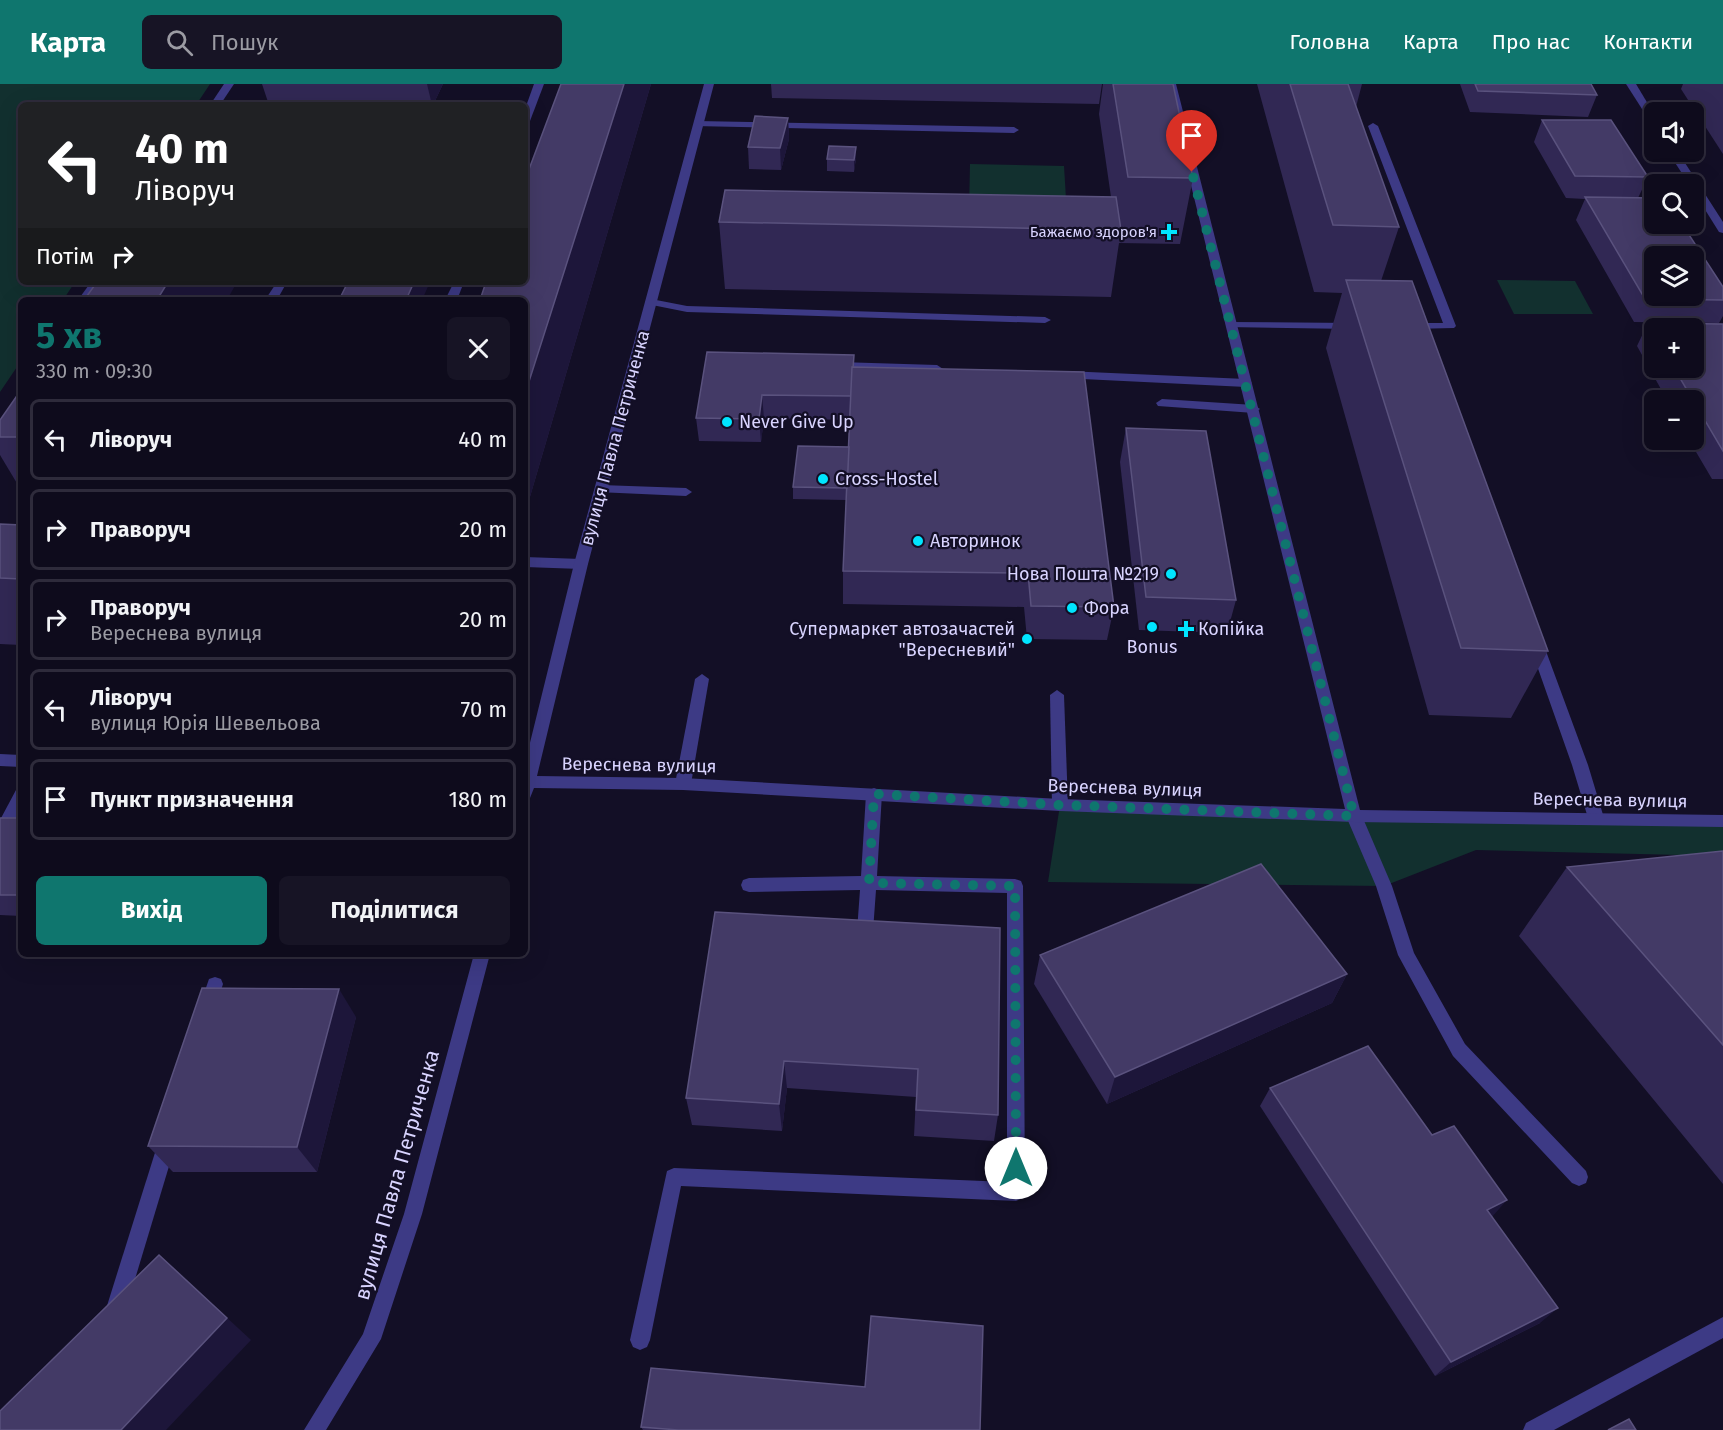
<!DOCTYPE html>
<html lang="uk">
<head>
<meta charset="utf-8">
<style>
  :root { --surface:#0e0b1c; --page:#171425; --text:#f1f3f6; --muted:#9b9ba3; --line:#2e2b3b; --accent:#0f766e }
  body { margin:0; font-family:"Fira Sans",sans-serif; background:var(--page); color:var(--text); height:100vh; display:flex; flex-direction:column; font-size:22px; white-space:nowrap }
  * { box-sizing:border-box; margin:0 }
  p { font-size:20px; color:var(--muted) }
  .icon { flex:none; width:33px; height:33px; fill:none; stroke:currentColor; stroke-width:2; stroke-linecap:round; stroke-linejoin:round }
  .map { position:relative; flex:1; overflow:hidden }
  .panel { position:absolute; left:18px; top:213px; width:510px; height:660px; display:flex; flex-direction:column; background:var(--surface); border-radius:9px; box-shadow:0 6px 24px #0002,0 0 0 2px var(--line) }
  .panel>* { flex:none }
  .top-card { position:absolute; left:18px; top:18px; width:510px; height:183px; border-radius:9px; box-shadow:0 6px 24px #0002,0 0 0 2px var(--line); background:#202124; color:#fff; overflow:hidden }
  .tools { position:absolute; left:1644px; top:18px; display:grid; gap:12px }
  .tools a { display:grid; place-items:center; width:60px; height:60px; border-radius:9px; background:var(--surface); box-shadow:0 6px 24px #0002,0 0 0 2px var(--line); font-size:30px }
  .pin { position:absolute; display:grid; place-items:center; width:51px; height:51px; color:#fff; margin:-62px -26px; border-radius:50% 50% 50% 0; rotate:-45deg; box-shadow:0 0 6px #0007 }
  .pin .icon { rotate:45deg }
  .me { position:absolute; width:66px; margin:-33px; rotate:0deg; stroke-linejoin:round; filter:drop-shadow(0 0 4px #0008) }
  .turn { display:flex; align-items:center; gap:21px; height:126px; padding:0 18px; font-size:27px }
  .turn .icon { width:78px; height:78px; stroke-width:2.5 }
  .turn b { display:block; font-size:42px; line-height:51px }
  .then { display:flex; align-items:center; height:57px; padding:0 18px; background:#0003; gap:12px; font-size:22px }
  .round { display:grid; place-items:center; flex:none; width:63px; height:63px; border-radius:9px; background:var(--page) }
  .head { display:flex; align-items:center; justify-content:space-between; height:102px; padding:0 18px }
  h1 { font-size:36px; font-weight:700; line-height:45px; color:var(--accent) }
  .primary-button { display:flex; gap:12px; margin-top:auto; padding:12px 18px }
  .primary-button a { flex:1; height:69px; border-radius:9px; background:var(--accent); color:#fff; font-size:24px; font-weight:700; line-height:69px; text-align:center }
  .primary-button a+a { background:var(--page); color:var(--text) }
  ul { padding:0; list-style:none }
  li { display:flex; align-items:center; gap:18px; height:81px; margin:0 12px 9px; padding:0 6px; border:3px solid var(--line); border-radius:9px }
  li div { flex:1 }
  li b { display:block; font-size:22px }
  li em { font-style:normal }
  header { display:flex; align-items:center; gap:36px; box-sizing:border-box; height:84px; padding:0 30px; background:var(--accent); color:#fff }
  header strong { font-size:28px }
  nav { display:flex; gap:33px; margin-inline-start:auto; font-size:21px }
  .search { width:420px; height:54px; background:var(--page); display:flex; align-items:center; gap:15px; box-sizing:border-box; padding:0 21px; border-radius:9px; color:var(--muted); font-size:22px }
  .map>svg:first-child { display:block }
  .green { fill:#12302f }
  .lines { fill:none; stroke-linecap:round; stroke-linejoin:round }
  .service { fill:#3d3a85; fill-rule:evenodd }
  .minor { fill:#3d3a85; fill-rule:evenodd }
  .wall { fill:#312854; fill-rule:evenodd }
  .shaded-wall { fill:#1d163a }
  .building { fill:#433a66; stroke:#5a527e; stroke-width:1.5; fill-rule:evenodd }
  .route { stroke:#0f766e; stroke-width:10; stroke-dasharray:0 18 }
  .poi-dot { fill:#00e5ff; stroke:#130f26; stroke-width:2 }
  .labels { text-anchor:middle; stroke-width:4.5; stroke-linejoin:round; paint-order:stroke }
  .far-poi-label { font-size:15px; fill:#d9d4ff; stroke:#130f26; text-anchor:end }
  .poi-label { font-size:18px; fill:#d9d4ff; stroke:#130f26; text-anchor:start }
  .street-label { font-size:18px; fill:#d9d4ff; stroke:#130f26 }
  .near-street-label { font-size:21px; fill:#d9d4ff; stroke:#130f26 }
</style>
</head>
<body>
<header>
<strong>Карта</strong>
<div class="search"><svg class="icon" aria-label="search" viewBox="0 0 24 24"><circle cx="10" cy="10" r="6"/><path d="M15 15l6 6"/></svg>Пошук</div>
<nav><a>Головна</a><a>Карта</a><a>Про нас</a><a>Контакти</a></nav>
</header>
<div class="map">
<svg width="1723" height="1346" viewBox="0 0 1723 1346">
  <rect width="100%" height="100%" fill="#130f26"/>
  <g class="green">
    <polygon points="0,0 210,0 196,21 21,21 21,198 75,198 63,216 21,216 21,277 0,308"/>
    <polygon points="970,80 1064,82 1067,131 969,128"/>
    <polygon points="1497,196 1575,197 1593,230 1514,230"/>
    <polygon points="1060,721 1723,737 1723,772 1476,766 1384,802 1048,798"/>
  </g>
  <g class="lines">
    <g class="service">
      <polygon points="534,0 544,0 530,37 525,40 525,25"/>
      <polygon points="697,37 1014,43 1019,46 1014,49 694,42 694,38"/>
      <polygon points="1373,39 1378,42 1456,242 1454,244 1410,245 1404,242 1410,239 1443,239 1368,42"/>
      <polygon points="277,198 287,198 277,216 265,216"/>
      <polygon points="454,198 464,198 457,216 445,216"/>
      <polygon points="651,215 687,222 1045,233 1051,236 1045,239 687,228 647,220 645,218"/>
      <polygon points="1230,238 1353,239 1359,242 1353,245 1226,243 1226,239"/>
      <polygon points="839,278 937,281 943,285 937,289 835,283 833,281"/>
      <polygon points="1066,287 1246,295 1252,299 1246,303 1062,294 1062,288"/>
      <polygon points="1162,315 1254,321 1260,325 1254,329 1158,322 1156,319"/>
      <polygon points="601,401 686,404 692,408 686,412 597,408 595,405"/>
      <polygon points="525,473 581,475 588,480 581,485 525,483"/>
      <polygon points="1536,554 1543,559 1588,681 1604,734 1601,738 1596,740 1591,738 1588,734 1572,681 1529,559"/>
      <polygon points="702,590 709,595 691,700 688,704 678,704 675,700 695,595"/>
      <polygon points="1057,606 1064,611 1068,721 1065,725 1060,727 1055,725 1052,721 1050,611"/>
      <polygon points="21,704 21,725 6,756 0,757 0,736 16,706"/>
      <polygon points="874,704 879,706 882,710 877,792 1015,795 1021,797 1023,802 1025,1108 1023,1114 1016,1117 681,1102 650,1256 647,1263 640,1266 633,1263 630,1256 667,1087 674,1084 1007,1098 1007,809 876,806 873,847 871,852 865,854 859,852 857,847 860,806 749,808 743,806 741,801 743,796 749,794 861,792 866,710 869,706"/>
      <polygon points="1354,726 1359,728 1362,732 1392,802 1414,869 1465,960 1586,1087 1588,1093 1586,1099 1579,1102 1572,1099 1453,972 1398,871 1376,802 1346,732 1349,728"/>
      <polygon points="215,893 221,895 223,900 214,929 208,932 202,929 199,924 209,895"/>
      <polygon points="167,1050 173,1053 176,1059 126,1225 123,1232 116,1235 109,1232 106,1225 158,1059 161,1053"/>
      <polygon points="1723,1233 1723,1254 1554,1346 1523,1346 1526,1339"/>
    </g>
    <g class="minor">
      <polygon points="224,0 234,0 220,21 210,21"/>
      <polygon points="704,0 714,0 588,480 537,692 683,694 1060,715 1345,725 1166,0 1176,0 1360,726 1723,731 1723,743 1354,738 1060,727 683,706 534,704 530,714 525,716 525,679 574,480"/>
      <polygon points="1626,0 1636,0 1654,30 1654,40 1651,39"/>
      <polygon points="525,31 529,32 529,36 525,37"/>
      <polygon points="1668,68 1678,68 1723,138 1723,149 1719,148 1694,108 1694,100 1689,100"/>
      <polygon points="91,198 101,198 90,216 78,216"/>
      <polygon points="0,670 21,671 21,683 0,682"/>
      <polygon points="474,870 490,870 422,1130 381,1255 326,1346 304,1346 363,1250 404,1130"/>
    </g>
  </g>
  <g class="wall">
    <polygon points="262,0 443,0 433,21 268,18"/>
    <polygon points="561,0 651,0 527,423 525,423 525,216"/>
    <polygon points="771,0 1102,0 1099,20 772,14"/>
    <polygon points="1103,0 1173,0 1193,94 1180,160 1119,159 1111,213 725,205 719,138 1111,113 1099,30"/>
    <polygon points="1257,0 1362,0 1356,23 1399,143 1381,197 1548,567 1511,634 1429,631 1326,264 1342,209 1314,208"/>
    <polygon points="1460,0 1591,0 1597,11 1588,33 1470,28"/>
    <polygon points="1683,0 1723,0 1723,70 1681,5"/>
    <polygon points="788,34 789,55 781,86 749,85 748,63"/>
    <polygon points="1542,36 1648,93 1638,114 1723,203 1723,232 1719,239 1634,238 1576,136 1585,115 1566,114 1534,58"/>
    <polygon points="856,74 854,88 827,87 827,75"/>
    <path d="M 1648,239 L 1723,240 L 1723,395 L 1712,395 L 1689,356 L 1694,356 L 1694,316 L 1667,316 L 1637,262 ZM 1654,244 L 1694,284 L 1654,284 Z"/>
    <polygon points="854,271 854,283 1114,523 1107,556 1027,555 1024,523 843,520 843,487 846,416 793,415 793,403 849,363 850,336 764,334 761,358 699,357 696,334"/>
    <polygon points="21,306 21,406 0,371 0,336"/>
    <polygon points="1126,344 1236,516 1227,549 1139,546 1120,378"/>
    <polygon points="0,440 21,441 21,561 0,560"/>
    <polygon points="0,734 21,734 21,832 0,831"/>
    <polygon points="1723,767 1723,1100 1519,852 1567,783"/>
    <polygon points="715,828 998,1031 994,1057 914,1052 916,1013 787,1004 782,1047 692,1041 686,1014"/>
    <polygon points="1040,871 1347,890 1332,919 1107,1020 1034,900"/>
    <polygon points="356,933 317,1088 173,1088 148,1062"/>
    <polygon points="1270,1004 1432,1051 1492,1133 1540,1239 1435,1292 1260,1022"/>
    <polygon points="641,1343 980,1346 643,1346"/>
  </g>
  <g class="shaded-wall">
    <polygon points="427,0 443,0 433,21 432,21"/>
    <polygon points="624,0 651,0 527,423 525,414 525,310"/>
    <polygon points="788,34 789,55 781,86 780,64"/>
    <polygon points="856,63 856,74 854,88 854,76"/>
    <polygon points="168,198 237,198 227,216 157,216"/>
    <polygon points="414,198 430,198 422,216 406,216"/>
    <polygon points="762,311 764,334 761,358 759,335"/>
    <polygon points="1347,890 1332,919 1107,1020 1115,993"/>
    <polygon points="339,905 356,933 317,1088 297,1063"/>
    <polygon points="784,977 787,1004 782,1047 779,1020"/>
    <polygon points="1507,1116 1492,1133 1487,1126"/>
    <polygon points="159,1171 251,1256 166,1346 121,1346"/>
    <polygon points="1558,1224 1540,1239 1435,1292 1451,1278"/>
  </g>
  <g class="building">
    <polygon points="561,0 624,0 525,310 525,216 480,216 486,198 525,198 525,96"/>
    <polygon points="1113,0 1173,0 1193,94 1128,93"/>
    <polygon points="1290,0 1348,0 1399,143 1333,141"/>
    <polygon points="1475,0 1591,0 1597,11 1478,7"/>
    <polygon points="755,32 788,34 780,64 748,63"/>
    <polygon points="1542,36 1611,36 1648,93 1575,92"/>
    <polygon points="829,62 856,63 854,76 827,75"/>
    <polygon points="725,106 1116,113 1121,146 719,138"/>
    <path d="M 1585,113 L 1654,114 L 1654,140 L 1682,140 L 1723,203 L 1723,216 L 1645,215 ZM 1654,172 L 1694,172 L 1694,212 L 1654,212 Z"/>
    <polygon points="1346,196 1412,197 1548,567 1461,564"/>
    <polygon points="97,198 168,198 157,216 84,216"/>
    <polygon points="348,198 414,198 406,216 339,216"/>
    <polygon points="1648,239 1723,240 1723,367 1674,284 1694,284 1694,244 1654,244 1654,250"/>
    <polygon points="707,268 854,271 851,312 762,311 759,335 696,334"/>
    <polygon points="852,283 1084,288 1114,523 1031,522 1028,489 843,487"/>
    <polygon points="21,306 21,353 0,353 0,336"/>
    <polygon points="1126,344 1206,347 1236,516 1146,513"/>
    <polygon points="798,362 849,363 847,404 793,403"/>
    <polygon points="0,440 21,441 21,495 0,494"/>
    <rect x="0" y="734" width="21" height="77"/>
    <polygon points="1723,767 1723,961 1567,783"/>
    <polygon points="1261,780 1347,890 1115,993 1040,871"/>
    <polygon points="715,828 1000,844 998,1031 916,1026 918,985 784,977 779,1020 686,1014"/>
    <polygon points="202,904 339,905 297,1063 148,1062"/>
    <polygon points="1368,962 1432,1051 1454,1042 1507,1116 1487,1126 1558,1224 1451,1278 1270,1004"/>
    <polygon points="159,1171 227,1234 121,1346 0,1346 0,1327"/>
    <polygon points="871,1232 983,1242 980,1346 678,1346 641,1343 651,1284 865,1303"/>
    <polygon points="1629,1335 1636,1346 1608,1346"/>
  </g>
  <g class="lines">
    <polyline class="route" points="1016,1084 1015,802 869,799 874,710 1060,721 1354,732 1192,88"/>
  </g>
  <g class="poi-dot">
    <path d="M1166 139h6v6h6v6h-6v6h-6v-6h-6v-6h6z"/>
    <circle cx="727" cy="338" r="6"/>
    <circle cx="823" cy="395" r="6"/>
    <circle cx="918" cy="457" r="6"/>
    <circle cx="1171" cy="490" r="6"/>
    <circle cx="1072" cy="524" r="6"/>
    <circle cx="1152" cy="543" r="6"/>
    <path d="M1183 536h6v6h6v6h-6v6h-6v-6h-6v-6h6z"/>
    <circle cx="1027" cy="555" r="6"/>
  </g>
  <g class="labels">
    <g class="far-poi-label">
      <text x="1157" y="153">Бажаємо здоров'я</text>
    </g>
    <g class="poi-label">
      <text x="739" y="344">Never Give Up</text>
      <text x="835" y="401">Cross-Hostel</text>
      <text x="930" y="463">Авторинок</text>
      <text x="1159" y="496" text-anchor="end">Нова Пошта №219</text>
      <text x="1084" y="530">Фора</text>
      <text x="1015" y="551" text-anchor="end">Супермаркет автозачастей<tspan x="1015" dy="21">"Вересневий"</tspan></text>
      <text x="1198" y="551">Копійка</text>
      <text x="1152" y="569" text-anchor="middle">Bonus</text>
    </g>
    <g class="street-label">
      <text transform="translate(615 354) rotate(-75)" y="6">вулиця Павла Петриченка</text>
      <text transform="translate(639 681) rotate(1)" y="6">Вереснева вулиця</text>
      <text transform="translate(1125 704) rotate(2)" y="6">Вереснева вулиця</text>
      <text transform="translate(1610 716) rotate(1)" y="6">Вереснева вулиця</text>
    </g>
    <g class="near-street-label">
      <text transform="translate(397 1091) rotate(-74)" y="7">вулиця Павла Петриченка</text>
    </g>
  </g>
</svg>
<div class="tools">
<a><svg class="icon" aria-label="sound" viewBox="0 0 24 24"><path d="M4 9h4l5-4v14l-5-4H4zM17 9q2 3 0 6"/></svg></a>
<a><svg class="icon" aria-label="search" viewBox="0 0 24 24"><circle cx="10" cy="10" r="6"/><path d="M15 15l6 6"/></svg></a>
<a><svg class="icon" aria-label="layers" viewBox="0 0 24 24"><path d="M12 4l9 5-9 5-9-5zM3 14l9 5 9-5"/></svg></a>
<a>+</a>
<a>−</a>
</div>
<div class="pin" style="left:1192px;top:88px;background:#d93025"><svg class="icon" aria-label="arrive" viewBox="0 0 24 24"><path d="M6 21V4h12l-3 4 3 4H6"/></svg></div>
<svg class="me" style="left:1016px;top:1084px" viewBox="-20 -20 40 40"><circle r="19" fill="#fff"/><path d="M0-13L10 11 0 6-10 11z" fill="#0f766e"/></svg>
<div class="top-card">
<div class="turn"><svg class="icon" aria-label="left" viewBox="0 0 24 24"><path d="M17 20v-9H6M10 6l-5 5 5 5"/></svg><div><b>40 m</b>Ліворуч</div></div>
<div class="then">Потім<svg class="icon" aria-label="right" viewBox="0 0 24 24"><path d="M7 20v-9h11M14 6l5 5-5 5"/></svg></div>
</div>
<section class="panel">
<div class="head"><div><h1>5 хв</h1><p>330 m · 09:30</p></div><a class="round"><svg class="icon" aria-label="close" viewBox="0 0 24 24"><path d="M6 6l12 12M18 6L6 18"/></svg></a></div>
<ul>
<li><svg class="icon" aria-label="left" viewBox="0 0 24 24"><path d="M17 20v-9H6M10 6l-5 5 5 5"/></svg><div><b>Ліворуч</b></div><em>40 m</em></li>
<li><svg class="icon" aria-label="right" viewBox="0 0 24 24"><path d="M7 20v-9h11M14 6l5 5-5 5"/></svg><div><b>Праворуч</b></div><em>20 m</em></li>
<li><svg class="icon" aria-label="right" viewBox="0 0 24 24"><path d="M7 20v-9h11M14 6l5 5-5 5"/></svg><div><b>Праворуч</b><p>Вереснева вулиця</p></div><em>20 m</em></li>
<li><svg class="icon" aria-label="left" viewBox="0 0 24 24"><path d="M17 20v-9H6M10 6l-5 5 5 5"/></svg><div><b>Ліворуч</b><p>вулиця Юрія Шевельова</p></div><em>70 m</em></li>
<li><svg class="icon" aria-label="arrive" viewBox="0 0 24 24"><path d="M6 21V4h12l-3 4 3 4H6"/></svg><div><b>Пункт призначення</b></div><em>180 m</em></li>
</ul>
<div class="primary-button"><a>Вихід</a><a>Поділитися</a></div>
</section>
</div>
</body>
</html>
